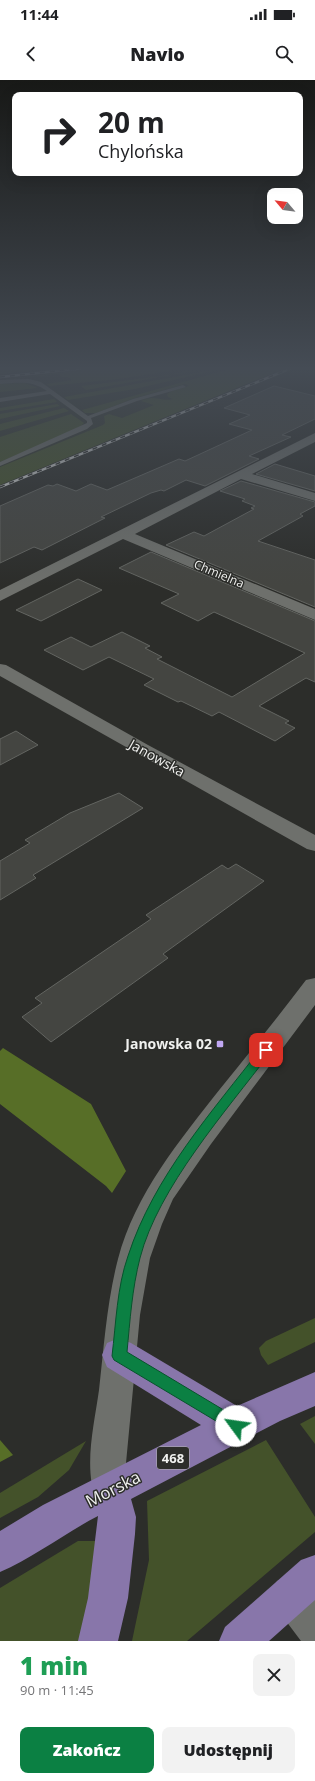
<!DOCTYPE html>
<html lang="pl">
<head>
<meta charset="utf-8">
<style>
  :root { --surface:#fff; --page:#f2f2f2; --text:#202124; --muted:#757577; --accent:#0b8043 }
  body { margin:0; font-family:"Open Sans",sans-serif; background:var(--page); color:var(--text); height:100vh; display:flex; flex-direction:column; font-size:15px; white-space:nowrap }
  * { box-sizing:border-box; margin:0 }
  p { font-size:13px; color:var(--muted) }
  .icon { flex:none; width:22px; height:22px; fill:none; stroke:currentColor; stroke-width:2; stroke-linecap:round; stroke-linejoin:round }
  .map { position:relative; height:1561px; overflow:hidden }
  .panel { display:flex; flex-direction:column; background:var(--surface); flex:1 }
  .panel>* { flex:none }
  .guide { position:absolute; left:12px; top:12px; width:291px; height:84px; border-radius:8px; box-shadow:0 4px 16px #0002; background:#fff; color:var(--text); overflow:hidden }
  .needle { width:26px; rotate:299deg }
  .controls { position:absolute; left:267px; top:108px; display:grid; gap:8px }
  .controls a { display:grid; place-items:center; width:36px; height:36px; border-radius:8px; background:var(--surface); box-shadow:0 4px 16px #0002; font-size:20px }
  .pin { position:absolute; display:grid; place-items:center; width:34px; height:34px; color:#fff; margin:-17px; border-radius:8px; box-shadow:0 2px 6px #0006 }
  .me { position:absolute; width:44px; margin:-22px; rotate:301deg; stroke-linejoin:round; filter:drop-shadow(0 0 3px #0008) }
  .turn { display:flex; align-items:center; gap:14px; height:84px; padding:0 20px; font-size:18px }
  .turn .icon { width:52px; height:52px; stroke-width:2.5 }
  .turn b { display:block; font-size:28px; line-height:34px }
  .round { display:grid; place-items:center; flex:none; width:42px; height:42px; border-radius:8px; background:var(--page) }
  .head { display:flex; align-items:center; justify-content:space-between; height:68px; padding:0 20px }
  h1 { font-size:24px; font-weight:800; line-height:30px; color:#1e9e55 }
  .button { display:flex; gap:8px; margin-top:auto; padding:8px 20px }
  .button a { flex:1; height:46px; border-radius:8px; background:var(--accent); color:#fff; font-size:16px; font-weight:800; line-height:46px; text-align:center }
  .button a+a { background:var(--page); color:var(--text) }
  .status { display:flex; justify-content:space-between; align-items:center; height:28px; padding:0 20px; background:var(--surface); direction:ltr }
  .status svg { height:11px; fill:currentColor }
  header { display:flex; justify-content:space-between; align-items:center; height:52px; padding:0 20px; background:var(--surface); font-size:18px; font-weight:800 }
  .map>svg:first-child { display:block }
  .built { fill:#31352c }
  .green { fill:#44522a }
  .forest { fill:#576e27 }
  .building { fill:#444541; stroke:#636561 }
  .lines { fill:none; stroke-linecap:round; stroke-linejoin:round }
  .lane { fill:#6e706c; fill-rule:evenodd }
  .street { fill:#6e706c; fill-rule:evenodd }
  .primary { fill:#8876aa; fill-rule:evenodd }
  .rail-casing { stroke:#cdcecc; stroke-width:2.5 }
  .rail { stroke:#2c2d2a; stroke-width:1.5; stroke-dasharray:5; stroke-linecap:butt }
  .route { fill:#0b8043; stroke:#07532c }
  .poi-dot { fill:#c1a8f3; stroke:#2c2d2a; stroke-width:1.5 }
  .labels { text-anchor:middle; stroke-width:3; stroke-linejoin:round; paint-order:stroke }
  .far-street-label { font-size:12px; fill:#f0f1ef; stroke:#2c2d2a }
  .shield { fill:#2c2d2a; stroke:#b5b6b4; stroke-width:1 }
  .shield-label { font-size:13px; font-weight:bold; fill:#f0f1ef }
  .street-label { font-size:14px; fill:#f0f1ef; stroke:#2c2d2a }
  .poi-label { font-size:14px; font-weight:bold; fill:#f0f1ef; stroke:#2c2d2a; text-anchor:end }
  .near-street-label { font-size:17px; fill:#f0f1ef; stroke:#2c2d2a }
</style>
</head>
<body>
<div class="status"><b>11:44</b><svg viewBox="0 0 49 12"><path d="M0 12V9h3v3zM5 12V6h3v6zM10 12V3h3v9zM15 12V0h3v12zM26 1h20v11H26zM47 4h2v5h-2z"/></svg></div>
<header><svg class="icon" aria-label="back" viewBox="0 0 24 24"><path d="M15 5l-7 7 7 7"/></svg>Navio<svg class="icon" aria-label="search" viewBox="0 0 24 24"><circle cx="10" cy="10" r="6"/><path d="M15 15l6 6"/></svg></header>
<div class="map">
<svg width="315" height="1561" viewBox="0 0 315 1561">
  <rect width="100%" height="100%" fill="#2c2d2a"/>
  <polygon class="built" points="119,287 276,287 0,398 0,300"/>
  <g class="green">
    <polygon points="0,287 67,287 0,294"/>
    <polygon points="106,287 196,287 118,299 49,306 47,304 72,300 68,297 62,297 59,294 0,300"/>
    <polygon points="211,287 217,287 86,310 81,306 162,296"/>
    <polygon points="229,287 135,309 68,320 64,317"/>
    <path d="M 237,287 L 288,287 L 0,405 L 0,387 L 103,345 L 105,343 L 104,336 L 109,334 L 122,338 L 154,325 L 141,321 C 153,314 161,322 173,319 L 168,317 L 167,314 L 172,311 L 189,306 L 185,304 L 132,319 L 96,333 L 85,333 L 82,330 Z"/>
    <polygon points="25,303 38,308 0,312 0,304"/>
    <polygon points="54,319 57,322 0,331 0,328"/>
    <polygon points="57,324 60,326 0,339 0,334"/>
    <polygon points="64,328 69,331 0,351 0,344"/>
    <polygon points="71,334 84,343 78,349 0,382 0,357"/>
    <polygon points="315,1238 315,1262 268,1285 261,1275 259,1268 266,1261"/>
    <polygon points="315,1336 315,1364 300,1344"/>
    <polygon points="266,1360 315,1437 315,1452 187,1561 132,1561 149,1480 147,1421"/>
    <polygon points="86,1361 69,1390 38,1417 0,1438 0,1413"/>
    <polygon points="78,1461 102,1461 80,1561 0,1561 0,1508"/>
  </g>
  <g class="forest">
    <polygon points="3,968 91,1024 126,1091 112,1113 106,1106 0,1024 0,971"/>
    <polygon points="0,1360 13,1375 0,1382"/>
  </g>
  <g class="building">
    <polygon points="274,306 315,316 315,339 282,355 291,357 249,376 259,379 205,406 186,400 164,411 161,410 151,413 101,437 105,438 42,470 34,467 0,483 0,426 48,405 53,406 57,404 76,411 91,404 107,410 179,379 185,381 252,350 229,344 250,335 224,328"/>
    <polygon points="275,384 315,396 315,411 256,394"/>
    <polygon points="241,401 315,422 315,426 300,434 303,436 258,461 315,480 315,527 166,465 194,452 204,456 254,429 251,428 255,426 242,421 245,419 220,411"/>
    <polygon points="151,472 315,541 315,602 306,598 259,626 289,641 285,643 295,648 275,661 219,632 212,636 181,621 178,622 144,605 154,599 109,577 83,590 44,570 71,557 91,567 122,552 150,566 145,568 162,577 157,579 232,617 305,573 214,532 198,541 161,523 179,514 119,488"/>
    <polygon points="78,499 102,510 41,541 16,530"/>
    <polygon points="16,651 38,665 0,685 0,659"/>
    <polygon points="119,713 143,728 33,795 36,798 0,820 0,781 30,763 25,760 70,733"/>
    <polygon points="236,784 264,801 163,874 168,878 51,962 22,937 42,923 35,918 151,839 146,835 222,785 228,789"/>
  </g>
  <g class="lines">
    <path class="lane" d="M 29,299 L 41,302 L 88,336 L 133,319 L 183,305 L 186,307 L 137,321 L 91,338 L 93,344 L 87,349 L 0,386 L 0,382 L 87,343 L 87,341 L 50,314 L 0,322 L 0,318 L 47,311 C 31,300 18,303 0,304 L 0,300 Z"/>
    <g class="street">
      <polygon points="315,353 315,362 252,394 315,413 315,421 241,399 135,454 315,529 315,540 123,459 0,521 0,510"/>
      <polygon points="0,584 6,585 148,665 315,755 315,771 307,769 0,596"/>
      <path d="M 315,898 L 315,925 L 211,1064 L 173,1119 L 162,1144 L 150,1178 L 140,1235 L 126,1383 L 128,1410 L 123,1423 L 110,1428 L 97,1423 C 83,1388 94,1346 99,1310 C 104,1266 107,1221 118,1179 C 135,1114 180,1060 220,1009 C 249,973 278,937 306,900 Z"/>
      <polygon points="291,1495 305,1501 315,1514 315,1561 301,1561 277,1529 271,1515 277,1501"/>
    </g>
    <g class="primary">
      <path d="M 119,1258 L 131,1263 L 237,1326 L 315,1292 L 315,1326 L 280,1341 L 131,1419 L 136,1437 L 135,1454 L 128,1518 L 118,1561 L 78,1561 L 88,1518 L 98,1436 C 65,1453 33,1478 0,1492 L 0,1451 L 43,1425 L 201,1345 L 107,1287 L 102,1275 L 107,1263 Z"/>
      <polygon points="315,1475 315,1520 269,1561 219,1561 225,1547 301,1480"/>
    </g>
    <defs>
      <g id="rail">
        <polyline points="0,297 95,287"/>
        <polyline points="0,407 294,287"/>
      </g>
    </defs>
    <use href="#rail" class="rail-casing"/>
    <use href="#rail" class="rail"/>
  </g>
  <linearGradient id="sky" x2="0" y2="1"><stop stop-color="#181917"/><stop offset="0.57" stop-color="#454c55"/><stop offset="1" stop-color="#454c55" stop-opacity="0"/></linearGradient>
  <rect width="315" height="506" fill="url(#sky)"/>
  <path class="route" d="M 266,966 L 270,967 L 272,970 L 270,973 C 226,1031 158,1108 140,1178 C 132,1209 130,1241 127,1272 L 242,1341 L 244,1346 L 242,1351 L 236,1353 L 114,1280 L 112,1276 C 116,1243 117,1207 128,1176 C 154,1096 212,1032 262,967 Z"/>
  <rect class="poi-dot" x="216" y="960" width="8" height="8" rx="2"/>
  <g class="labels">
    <g class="far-street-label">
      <text transform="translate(219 494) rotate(23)" y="4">Chmielna</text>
    </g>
    <rect class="shield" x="157" y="1367" width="32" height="22" rx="3"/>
    <g class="shield-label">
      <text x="173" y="1383">468</text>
    </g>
    <g class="street-label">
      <text transform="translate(157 678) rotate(29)" y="5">Janowska</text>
    </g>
    <g class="poi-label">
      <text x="212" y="969">Janowska 02</text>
    </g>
    <g class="near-street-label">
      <text transform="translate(113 1409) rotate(-27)" y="6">Morska</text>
    </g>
  </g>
</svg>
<div class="controls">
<a><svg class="needle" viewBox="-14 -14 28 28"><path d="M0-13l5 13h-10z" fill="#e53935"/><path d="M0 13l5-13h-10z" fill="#757577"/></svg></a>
</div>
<div class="pin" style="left:266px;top:970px;background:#d93025"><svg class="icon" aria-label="arrive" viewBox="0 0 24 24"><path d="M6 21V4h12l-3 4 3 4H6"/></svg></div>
<svg class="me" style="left:236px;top:1346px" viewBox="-20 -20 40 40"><circle r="19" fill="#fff"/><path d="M0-13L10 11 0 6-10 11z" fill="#0b8043"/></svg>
<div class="guide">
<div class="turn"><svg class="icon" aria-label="right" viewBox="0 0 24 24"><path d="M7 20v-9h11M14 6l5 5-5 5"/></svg><div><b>20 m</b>Chylońska</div></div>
</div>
</div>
<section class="panel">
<div class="head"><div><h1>1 min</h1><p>90 m · 11:45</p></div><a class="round"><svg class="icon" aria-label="close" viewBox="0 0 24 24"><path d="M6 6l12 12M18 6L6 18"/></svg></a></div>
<div class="button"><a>Zakończ</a><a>Udostępnij</a></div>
</section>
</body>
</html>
